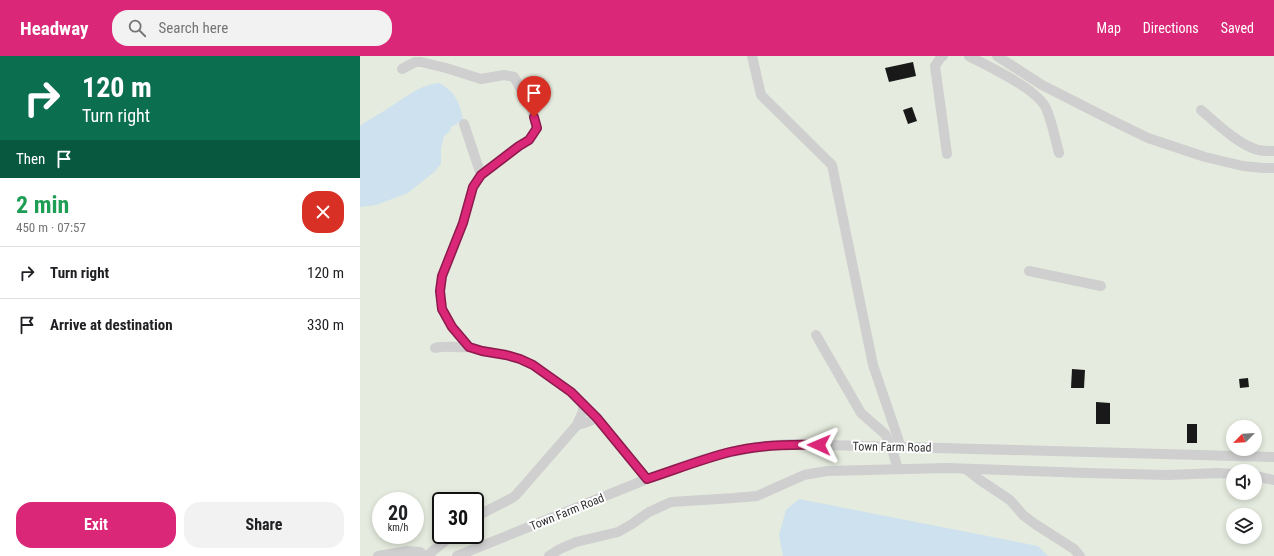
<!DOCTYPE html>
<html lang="en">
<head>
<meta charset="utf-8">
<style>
  :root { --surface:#fff; --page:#f2f2f2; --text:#202124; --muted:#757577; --line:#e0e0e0; --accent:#db2777 }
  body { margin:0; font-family:"Roboto Condensed",sans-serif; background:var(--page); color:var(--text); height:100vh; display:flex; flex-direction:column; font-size:15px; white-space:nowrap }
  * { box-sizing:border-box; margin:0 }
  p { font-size:13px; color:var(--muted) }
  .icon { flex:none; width:22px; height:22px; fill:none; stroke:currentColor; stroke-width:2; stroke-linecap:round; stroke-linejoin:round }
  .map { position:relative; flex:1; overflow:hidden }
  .details { display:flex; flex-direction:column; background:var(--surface); width:360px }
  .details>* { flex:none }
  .top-card { background:#0b6e4f; color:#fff; overflow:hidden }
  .needle { width:26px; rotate:246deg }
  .tools { position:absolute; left:866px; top:364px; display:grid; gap:8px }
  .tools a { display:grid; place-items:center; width:36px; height:36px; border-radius:50%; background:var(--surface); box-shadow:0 2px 6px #0003; font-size:20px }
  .speed { position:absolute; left:12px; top:436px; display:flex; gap:8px; font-size:20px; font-weight:700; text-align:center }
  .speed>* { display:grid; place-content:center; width:52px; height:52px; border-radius:50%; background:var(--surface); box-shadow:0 2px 6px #0003; line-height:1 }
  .speed small { font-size:10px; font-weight:400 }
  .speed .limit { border:2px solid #111; border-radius:6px; background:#fff; color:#111 }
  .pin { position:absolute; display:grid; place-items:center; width:34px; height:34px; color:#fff; margin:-41px -17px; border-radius:50% 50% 50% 0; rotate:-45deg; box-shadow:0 0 4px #0007 }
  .pin .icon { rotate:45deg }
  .me { position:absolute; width:44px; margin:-22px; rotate:271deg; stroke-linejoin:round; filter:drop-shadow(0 0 3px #0008) }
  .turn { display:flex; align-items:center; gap:14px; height:84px; padding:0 16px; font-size:18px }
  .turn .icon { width:52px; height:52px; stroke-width:2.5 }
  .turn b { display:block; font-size:28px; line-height:34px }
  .then { display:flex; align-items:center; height:38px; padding:0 16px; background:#0003; gap:8px; font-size:15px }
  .round { display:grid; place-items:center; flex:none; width:42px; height:42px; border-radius:16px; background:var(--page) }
  .overview { display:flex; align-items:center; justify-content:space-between; height:68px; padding:0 16px }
  h1 { font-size:24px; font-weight:700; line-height:30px; color:#1e9e55 }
  .button { display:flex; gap:8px; margin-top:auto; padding:8px 16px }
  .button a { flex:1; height:46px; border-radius:16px; background:var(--accent); color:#fff; font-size:16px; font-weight:700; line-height:46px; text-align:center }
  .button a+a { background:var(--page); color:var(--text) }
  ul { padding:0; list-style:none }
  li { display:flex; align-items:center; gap:12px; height:52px; padding:0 16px; border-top:1px solid var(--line) }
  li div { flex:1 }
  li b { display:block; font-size:15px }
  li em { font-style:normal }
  header { display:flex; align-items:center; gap:24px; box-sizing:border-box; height:56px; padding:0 20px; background:var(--accent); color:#fff }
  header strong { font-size:19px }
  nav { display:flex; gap:22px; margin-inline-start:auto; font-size:14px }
  .search { width:280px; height:36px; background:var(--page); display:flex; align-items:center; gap:10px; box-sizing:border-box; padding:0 14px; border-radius:16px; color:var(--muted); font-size:15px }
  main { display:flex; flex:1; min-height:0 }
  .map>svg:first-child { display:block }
  .green { fill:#e5ebde; fill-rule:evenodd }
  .water { fill:#cde1ee }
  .building { fill:#191919 }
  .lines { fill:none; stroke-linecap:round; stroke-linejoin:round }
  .minor { stroke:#cfcfcf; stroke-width:10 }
  .route-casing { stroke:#8e194d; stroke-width:10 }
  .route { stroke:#db2777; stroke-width:7 }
  .labels { text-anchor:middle; stroke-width:4; stroke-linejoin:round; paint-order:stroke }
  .street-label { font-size:12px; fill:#323232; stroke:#fff }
</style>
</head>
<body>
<header>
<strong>Headway</strong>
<div class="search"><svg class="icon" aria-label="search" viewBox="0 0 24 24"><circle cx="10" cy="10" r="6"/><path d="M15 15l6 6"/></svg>Search here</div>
<nav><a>Map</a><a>Directions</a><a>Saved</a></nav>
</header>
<main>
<section class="details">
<div class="top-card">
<div class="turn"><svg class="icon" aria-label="right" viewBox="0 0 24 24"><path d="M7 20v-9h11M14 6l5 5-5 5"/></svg><div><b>120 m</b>Turn right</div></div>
<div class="then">Then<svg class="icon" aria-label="arrive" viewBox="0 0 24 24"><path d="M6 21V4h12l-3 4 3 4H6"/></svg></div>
</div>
<div class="overview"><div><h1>2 min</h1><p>450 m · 07:57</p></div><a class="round" style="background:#d93025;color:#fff"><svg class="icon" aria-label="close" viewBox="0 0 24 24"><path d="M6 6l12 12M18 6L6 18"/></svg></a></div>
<ul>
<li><svg class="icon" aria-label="right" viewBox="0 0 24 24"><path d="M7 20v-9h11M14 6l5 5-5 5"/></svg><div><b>Turn right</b></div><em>120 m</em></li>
<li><svg class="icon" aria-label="arrive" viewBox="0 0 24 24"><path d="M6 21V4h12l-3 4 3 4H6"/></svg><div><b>Arrive at destination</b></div><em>330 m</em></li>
</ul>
<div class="button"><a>Exit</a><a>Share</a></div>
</section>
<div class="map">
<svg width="914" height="500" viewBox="0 0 914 500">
  <rect width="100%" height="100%" fill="#fff"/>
  <path class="green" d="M 0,0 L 914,0 L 914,500 L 0,500 ZM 873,371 L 895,371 L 895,393 L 873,393 ZM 873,415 L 895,415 L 895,437 L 873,437 ZM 21,445 L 55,445 L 55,479 L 21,479 ZM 81,445 L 115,445 L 115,479 L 81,479 ZM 873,459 L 895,459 L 895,481 L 873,481 Z"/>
  <g class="water">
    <path d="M 79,27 C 95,35 100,47 103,64 L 91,71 L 90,75 L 84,80 L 81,93 L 81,108 L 74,116 L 48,137 L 16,149 L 0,151 L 0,70 C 8,64 16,60 24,55 C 42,44 58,29 79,27 Z"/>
    <polygon points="439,443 678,490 688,500 423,500 419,479 426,454"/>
  </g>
  <g class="building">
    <polygon points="553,6 556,20 529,26 525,12"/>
    <polygon points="552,51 557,65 548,68 543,54"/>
    <polygon points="712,313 725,314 724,332 711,332"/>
    <polygon points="888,322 889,331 880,332 879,323"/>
    <polygon points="736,346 750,347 750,368 736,368"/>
    <rect x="827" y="368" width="10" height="19"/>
  </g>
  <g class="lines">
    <g class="minor">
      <polyline points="392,0 401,39 472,109 513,309 541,391"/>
      <polyline points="583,0 581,1 575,10 587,98"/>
      <path d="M 609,0 C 629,11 676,32 686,52 C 692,66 695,82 699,97"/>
      <polyline points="637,0 682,29 749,63 788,82 845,101 883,110 903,112 914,112"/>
      <polyline points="42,13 55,6 61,6 86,12 121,23 144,19 154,21 171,51 177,72 169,84 159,90 121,119 104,68"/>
      <path d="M 841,54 C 856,67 879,89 898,94 C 903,95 909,95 914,95"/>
      <polyline points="121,119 113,131 103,167 82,221 80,235 82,253 92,271 109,291 122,295 146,299 160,303 173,309 211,336 237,362 287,423"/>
      <polyline points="669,215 741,230"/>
      <polyline points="456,279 501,357 525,378 531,390 538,413"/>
      <path d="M 75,292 C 86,289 98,292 109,291"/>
      <polyline points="223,348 223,355 217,369 225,367 237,362"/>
      <polyline points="606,413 620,424 650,444 663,459 675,468 714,493 720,500"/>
      <polyline points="895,420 914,424"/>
      <polyline points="115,461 152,442 156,439 217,369"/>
      <polyline points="18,500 47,495 60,496 64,500"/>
      <path d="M 68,500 C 73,493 84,488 91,479"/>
      <polyline points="97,500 287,423 344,403 371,396 404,390 430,388 914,401"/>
      <polyline points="189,500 200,493 216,486 258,476 272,468 289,456 311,446 374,442 397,440 444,419 467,415 587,412 728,417 808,419 858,417 873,418"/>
    </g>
  </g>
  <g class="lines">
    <defs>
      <path id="route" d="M 174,61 L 177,72 L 169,84 L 159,90 L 121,119 L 113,131 L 103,167 L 82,220 L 80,235 L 82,253 L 92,271 L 109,291 L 122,295 L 146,299 L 160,303 L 173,309 L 211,336 L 237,362 L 287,423 C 315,414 342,403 370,396 C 399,389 429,388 459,389"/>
    </defs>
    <use href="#route" class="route-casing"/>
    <use href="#route" class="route"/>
  </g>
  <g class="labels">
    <g class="street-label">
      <text transform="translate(532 391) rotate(1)" y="4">Town Farm Road</text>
      <text transform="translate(207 456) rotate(-22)" y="4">Town Farm Road</text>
    </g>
  </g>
</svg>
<div class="tools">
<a><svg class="needle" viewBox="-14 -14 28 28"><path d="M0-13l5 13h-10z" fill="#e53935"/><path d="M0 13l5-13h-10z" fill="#757577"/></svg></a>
<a><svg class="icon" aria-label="sound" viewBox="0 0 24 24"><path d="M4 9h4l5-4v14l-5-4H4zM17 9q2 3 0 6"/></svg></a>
<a><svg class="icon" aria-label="layers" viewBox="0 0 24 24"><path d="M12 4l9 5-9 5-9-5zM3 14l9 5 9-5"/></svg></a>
</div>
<div class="speed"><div>20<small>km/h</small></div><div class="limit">30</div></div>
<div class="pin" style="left:174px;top:61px;background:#d93025"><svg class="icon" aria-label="arrive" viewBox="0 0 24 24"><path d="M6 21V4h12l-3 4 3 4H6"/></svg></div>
<svg class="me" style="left:459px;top:389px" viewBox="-20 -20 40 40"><path d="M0-17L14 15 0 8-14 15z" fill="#db2777" stroke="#fff" stroke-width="4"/></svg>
</div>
</main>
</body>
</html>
